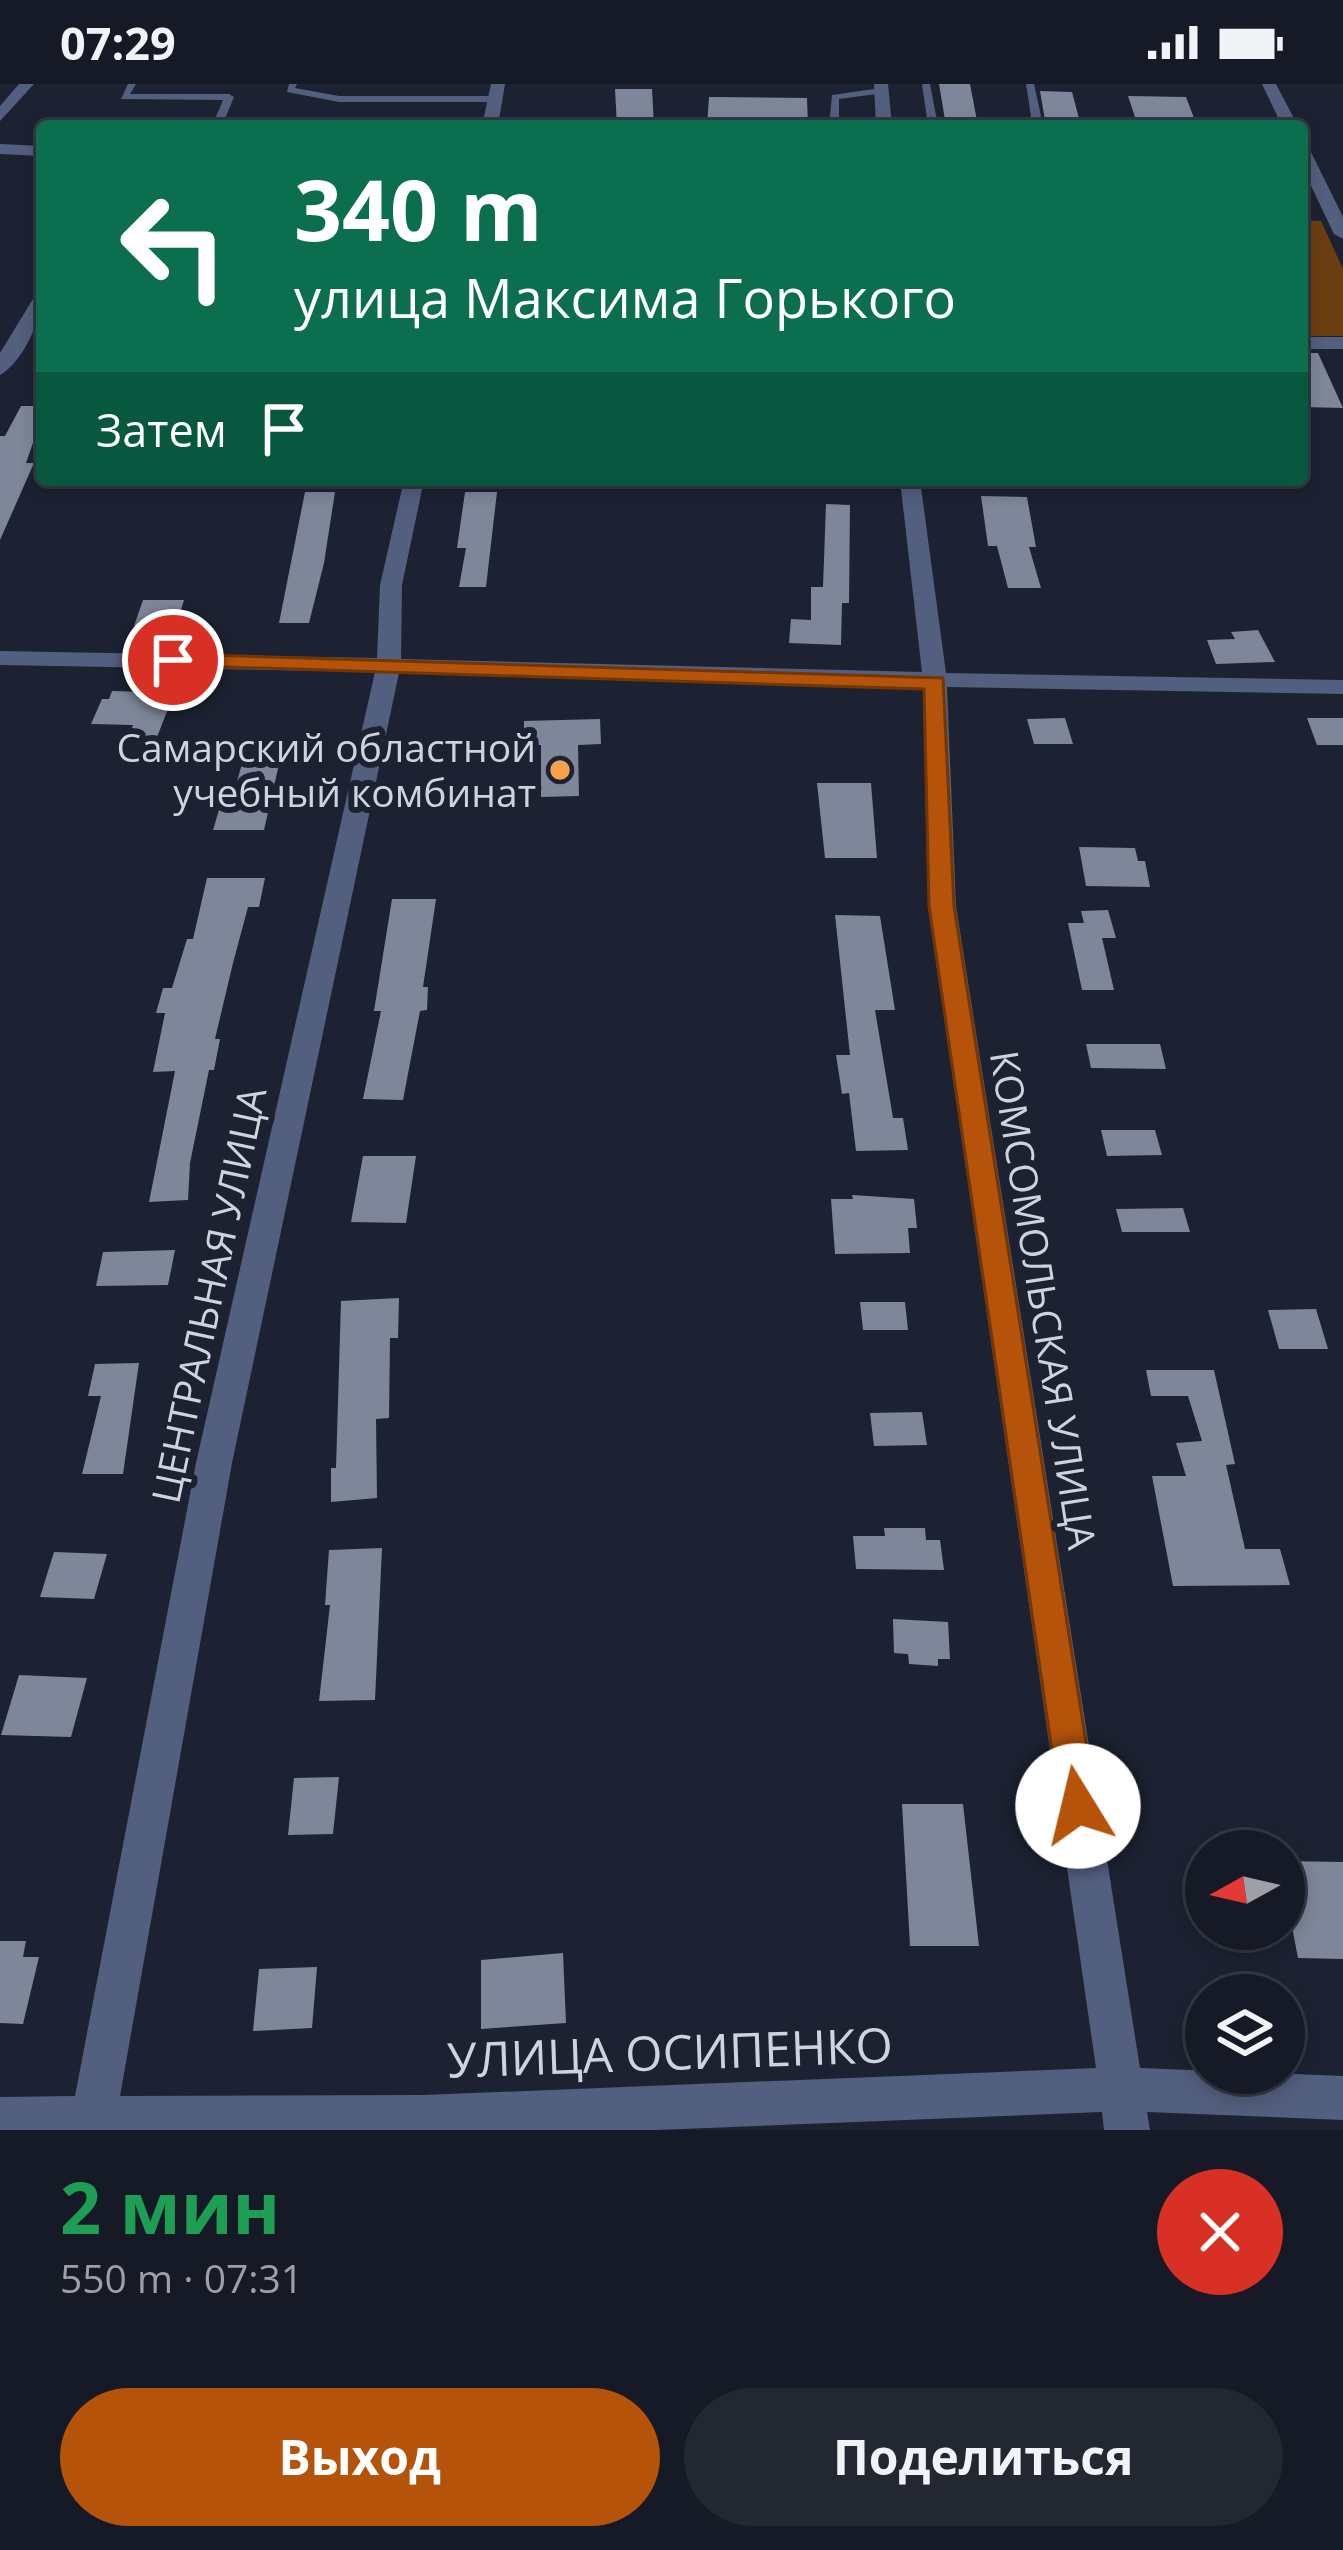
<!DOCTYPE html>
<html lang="ru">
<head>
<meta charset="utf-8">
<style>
  :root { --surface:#151a26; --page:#222732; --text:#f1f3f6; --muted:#9da1a7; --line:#343843; --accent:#b45309 }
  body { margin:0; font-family:"Open Sans",sans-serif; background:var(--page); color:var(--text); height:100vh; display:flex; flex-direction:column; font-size:45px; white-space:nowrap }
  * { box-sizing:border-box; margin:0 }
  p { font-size:39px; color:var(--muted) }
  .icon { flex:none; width:66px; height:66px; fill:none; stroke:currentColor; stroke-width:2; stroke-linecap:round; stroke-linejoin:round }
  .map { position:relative; height:2046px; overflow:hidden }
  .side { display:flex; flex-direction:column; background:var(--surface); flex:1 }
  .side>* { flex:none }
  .guide { position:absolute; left:36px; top:36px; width:1272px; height:366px; border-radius:12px; box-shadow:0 6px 18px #0003,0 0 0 3px var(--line); background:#0b6e4f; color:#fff; overflow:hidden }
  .needle { width:78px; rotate:262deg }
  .buttons { position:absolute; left:1185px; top:1746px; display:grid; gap:24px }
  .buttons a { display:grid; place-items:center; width:120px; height:120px; border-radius:50%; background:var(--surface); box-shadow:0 6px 18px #0003,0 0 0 3px var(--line); font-size:60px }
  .pin { position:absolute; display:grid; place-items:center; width:102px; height:102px; color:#fff; margin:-51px; border:6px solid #fff; border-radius:50%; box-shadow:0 3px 12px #0007 }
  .me { position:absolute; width:132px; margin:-66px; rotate:351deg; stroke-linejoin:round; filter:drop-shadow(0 0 9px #0008) }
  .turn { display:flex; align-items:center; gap:42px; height:252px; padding:0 60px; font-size:54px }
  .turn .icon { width:156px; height:156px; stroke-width:2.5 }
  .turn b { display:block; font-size:84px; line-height:102px }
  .then { display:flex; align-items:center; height:114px; padding:0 60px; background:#0003; gap:24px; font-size:45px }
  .round { display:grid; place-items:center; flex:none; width:126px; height:126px; border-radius:63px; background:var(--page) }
  .summary { display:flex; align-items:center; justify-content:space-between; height:204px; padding:0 60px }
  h1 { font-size:72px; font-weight:700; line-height:90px; color:#1e9e55 }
  .button { display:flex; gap:24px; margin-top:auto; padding:24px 60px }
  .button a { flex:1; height:138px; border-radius:72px; background:var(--accent); color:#fff; font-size:48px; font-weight:700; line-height:138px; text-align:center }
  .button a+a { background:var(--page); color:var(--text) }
  .status { display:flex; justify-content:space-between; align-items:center; height:84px; padding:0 60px; background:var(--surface); direction:ltr }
  .status svg { height:33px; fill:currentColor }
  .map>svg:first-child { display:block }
  .green { fill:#6b3e11 }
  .building { fill:#7e8699 }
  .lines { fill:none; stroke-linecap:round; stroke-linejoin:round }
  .service { fill:#535f7e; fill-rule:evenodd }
  .minor { fill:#535f7e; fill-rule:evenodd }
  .tertiary { fill:#535f7e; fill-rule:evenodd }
  .route { fill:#b45309; stroke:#753606; stroke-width:3 }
  .poi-dot { fill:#f9a04c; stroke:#1c2232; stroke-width:4.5 }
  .labels { text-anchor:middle; stroke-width:12; stroke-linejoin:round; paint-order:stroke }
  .poi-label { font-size:39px; fill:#ced3de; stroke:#1c2232; text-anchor:end }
  .street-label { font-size:39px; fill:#ced3de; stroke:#1c2232 }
  .near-street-label { font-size:48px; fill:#ced3de; stroke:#1c2232 }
</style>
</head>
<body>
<div class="status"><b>07:29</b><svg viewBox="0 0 49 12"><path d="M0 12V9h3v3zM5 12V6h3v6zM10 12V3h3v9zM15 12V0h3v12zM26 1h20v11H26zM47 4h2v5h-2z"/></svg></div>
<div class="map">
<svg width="1343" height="2046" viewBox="0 0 1343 2046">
  <rect width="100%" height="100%" fill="#1c2232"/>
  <polygon class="green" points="1302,136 1321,137 1343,185 1343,252 1302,252"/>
  <g class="building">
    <polygon points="939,0 970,0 978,42 946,42"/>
    <polygon points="615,5 652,5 654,42 617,42"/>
    <polygon points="1040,7 1072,8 1081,42 1046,42"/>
    <polygon points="1128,12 1186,13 1197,42 1138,42"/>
    <polygon points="709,13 807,14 808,42 707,42"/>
    <polygon points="1302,269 1318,269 1343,324 1302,323"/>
    <polygon points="21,322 42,322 42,333 26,379 34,379 0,456 0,352 5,352"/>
    <polygon points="305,408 335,408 324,479 309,539 279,539"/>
    <polygon points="465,408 497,408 486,503 459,503 466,464 457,464"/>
    <polygon points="981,412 1027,413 1036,463 1029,463 1041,504 1008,504 997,462 988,462"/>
    <polygon points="826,420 850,421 849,519 842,519 841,561 789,559 791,535 811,536 811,503 823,503"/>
    <polygon points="143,516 184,516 176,542 134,542"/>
    <polygon points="1258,546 1275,578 1216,580 1207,556 1235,555 1231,548"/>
    <polygon points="153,591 181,592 155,658 127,658 133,641 91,640 102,615 109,615 112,607 146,608"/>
    <polygon points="1065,634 1073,660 1034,660 1027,635"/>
    <polygon points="1307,634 1343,634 1343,661 1317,661"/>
    <polygon points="600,635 601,660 578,661 579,712 541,713 541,661 524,661 524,637"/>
    <polygon points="243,676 280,676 264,746 213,746 221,719 231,719"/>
    <polygon points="817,699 871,699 877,774 825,774"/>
    <polygon points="1079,763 1135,764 1138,777 1145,777 1150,803 1086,802"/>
    <polygon points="207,794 265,794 259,823 248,823 233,879 215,955 220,955 214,986 209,986 190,1079 188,1116 149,1118 175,987 153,988 165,929 156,929 163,904 172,904 187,855 193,855"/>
    <polygon points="392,815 436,815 423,903 428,903 427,926 420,927 403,1016 363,1015 381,927 374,927"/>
    <polygon points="1108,826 1116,854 1102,854 1114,906 1082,906 1068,839 1084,839 1081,827"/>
    <polygon points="835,831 880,832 895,926 875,926 893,1034 903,1034 908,1066 856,1067 849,1009 842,1010 836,971 850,971"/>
    <polygon points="1086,960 1160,960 1166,985 1091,984"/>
    <polygon points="1101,1046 1155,1046 1162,1071 1107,1072"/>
    <polygon points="363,1072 416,1072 406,1139 351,1138"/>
    <polygon points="852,1111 914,1115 917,1144 908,1144 910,1169 835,1170 831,1115 853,1115"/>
    <polygon points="1183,1124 1190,1148 1122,1148 1116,1125"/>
    <polygon points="175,1166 168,1201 96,1202 103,1168"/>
    <polygon points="399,1214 398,1254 390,1254 389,1334 376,1335 377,1414 331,1418 331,1384 336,1384 341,1217"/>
    <polygon points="860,1218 905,1218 908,1246 863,1246"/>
    <polygon points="1316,1225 1328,1265 1279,1265 1268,1226"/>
    <polygon points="139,1279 123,1390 82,1390 101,1312 88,1312 95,1280"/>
    <polygon points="1146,1286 1214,1286 1235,1380 1226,1381 1245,1465 1280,1465 1290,1501 1173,1502 1152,1392 1186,1392 1176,1359 1202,1357 1188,1312 1151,1312"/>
    <polygon points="922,1328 927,1361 874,1362 870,1329"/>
    <polygon points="884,1444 925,1444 926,1456 940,1456 944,1486 856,1485 853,1452 885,1452"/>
    <polygon points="382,1464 375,1616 319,1617 330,1521 325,1521 329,1466"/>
    <polygon points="54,1468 107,1470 94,1515 40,1513"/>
    <polygon points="893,1535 948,1538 950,1575 938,1575 938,1582 909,1580 908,1570 894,1569"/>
    <polygon points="19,1591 87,1594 71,1653 1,1651"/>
    <polygon points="339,1693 333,1750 288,1751 294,1694"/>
    <polygon points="902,1720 963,1720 979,1862 910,1862"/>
    <polygon points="1284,1777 1343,1778 1343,1875 1298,1874 1284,1802"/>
    <polygon points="0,1857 26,1857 23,1873 39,1873 23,1940 0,1939"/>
    <polygon points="563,1869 566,1939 481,1945 481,1876"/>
    <polygon points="317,1883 312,1944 253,1947 259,1885"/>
  </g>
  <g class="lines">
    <g class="service">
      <polygon points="128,0 136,0 130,10 229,10 234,13 222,42 212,42 223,16 121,15"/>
      <polygon points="289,0 297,0 295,4 339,12 495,12 500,15 495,18 339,18 287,8"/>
      <polygon points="922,0 930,0 938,42 928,42"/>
      <polygon points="1026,0 1034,0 1041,32 1035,42 1025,42 1031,32"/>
      <polygon points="881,4 884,9 839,15 839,42 829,42 832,11"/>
    </g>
    <g class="minor">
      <polygon points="19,0 34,0 0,37 0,22"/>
      <polygon points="491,0 505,0 498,42 482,42"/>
      <polygon points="874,0 888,0 892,42 876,42"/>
      <path d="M 42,209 C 42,235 23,278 0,291 L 0,269 L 36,210 Z"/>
      <rect x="1302" y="253" width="41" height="12"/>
      <path d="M 404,396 L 424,396 L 402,501 L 401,575 L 922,588 L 900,396 L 920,396 L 946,589 L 1343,596 L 1343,610 L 947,603 L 956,822 L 1140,1984 L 1343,1992 L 1343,2036 L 1147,2028 L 1150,2046 L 1104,2046 L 1102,2028 L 657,2046 L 0,2046 L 0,2013 L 75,2012 L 196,1379 L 375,588 L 0,581 L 0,567 L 377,574 L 380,501 ZM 399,589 L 923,602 L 928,822 L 1096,1984 L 424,2011 L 120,2012 L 232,1379 Z"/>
    </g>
    <g class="tertiary">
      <polygon points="1262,0 1276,0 1298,42 1282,42"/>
      <polygon points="0,60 42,62 42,72 0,70"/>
      <polygon points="1302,61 1310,66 1343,133 1343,155 1334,150 1302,83"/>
    </g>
  </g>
  <polygon class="route" points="173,570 943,594 954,822 1096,1722 1091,1734 1078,1739 1065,1734 1060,1722 929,822 924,605 165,581 165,571"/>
  <circle class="poi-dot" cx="560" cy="686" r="12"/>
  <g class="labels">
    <g class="poi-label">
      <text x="536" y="678">Самарский областной<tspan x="536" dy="45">учебный комбинат</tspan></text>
    </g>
    <g class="street-label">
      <text transform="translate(209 1211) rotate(-78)" y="14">ЦЕНТРАЛЬНАЯ УЛИЦА</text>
      <text transform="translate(1043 1216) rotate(81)" y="14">КОМСОМОЛЬСКАЯ УЛИЦА</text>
    </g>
    <g class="near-street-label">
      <text transform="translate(670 1969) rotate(-2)" y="17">УЛИЦА ОСИПЕНКО</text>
    </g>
  </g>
</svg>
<div class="buttons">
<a><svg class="needle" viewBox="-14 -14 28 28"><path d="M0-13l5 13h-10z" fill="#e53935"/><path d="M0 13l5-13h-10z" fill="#9da1a7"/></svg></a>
<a><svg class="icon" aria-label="layers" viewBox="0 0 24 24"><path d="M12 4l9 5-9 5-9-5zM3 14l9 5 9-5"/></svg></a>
</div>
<div class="pin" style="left:173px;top:576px;background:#d93025"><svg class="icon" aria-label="arrive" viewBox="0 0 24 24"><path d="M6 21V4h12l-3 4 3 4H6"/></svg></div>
<svg class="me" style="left:1078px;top:1722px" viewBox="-20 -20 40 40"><circle r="19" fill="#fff"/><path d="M0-13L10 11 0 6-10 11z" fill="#b45309"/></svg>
<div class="guide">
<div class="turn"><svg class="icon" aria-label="left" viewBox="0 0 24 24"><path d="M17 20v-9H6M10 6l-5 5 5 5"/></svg><div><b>340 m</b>улица Максима Горького</div></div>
<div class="then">Затем<svg class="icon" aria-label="arrive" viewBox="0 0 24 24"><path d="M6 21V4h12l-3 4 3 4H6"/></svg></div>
</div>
</div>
<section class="side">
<div class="summary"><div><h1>2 мин</h1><p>550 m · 07:31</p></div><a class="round" style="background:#d93025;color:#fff"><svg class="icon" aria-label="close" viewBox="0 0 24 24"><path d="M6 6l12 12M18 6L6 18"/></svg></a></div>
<div class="button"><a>Выход</a><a>Поделиться</a></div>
</section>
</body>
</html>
